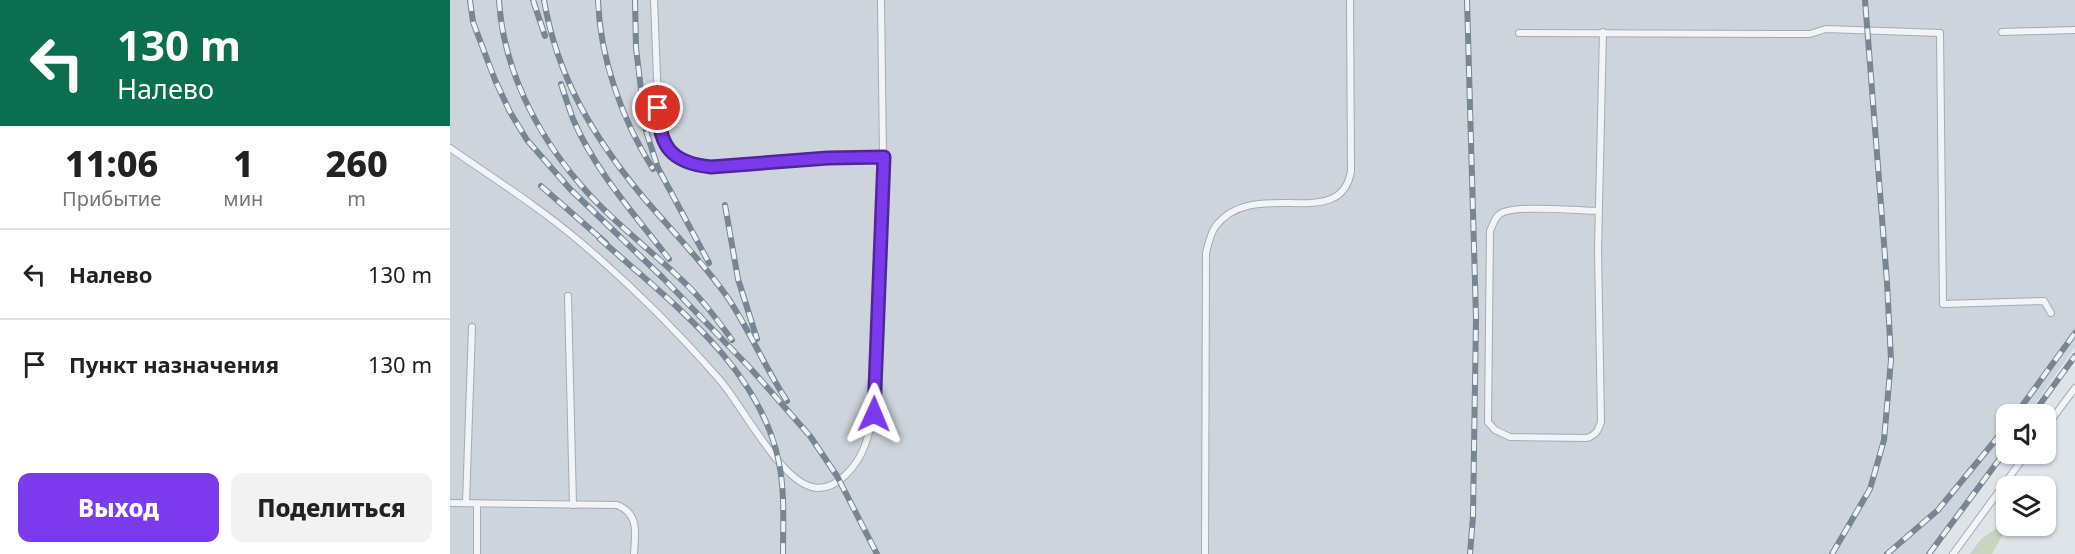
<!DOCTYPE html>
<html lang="ru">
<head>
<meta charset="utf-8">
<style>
  :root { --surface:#fff; --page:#f2f2f2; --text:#222; --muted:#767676; --line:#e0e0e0; --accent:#7c3aed }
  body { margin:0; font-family:"Noto Sans",sans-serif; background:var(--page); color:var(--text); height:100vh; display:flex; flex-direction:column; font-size:22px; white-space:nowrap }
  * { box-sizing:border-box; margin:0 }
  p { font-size:20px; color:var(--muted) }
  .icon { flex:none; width:33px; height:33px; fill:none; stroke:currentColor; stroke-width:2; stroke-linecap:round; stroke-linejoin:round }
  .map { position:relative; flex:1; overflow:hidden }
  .drawer { display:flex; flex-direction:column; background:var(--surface); width:450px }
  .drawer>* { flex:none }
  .guide { background:#0b6e4f; color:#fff; overflow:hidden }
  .controls { position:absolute; left:1546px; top:404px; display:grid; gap:12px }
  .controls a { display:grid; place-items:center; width:60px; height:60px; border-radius:12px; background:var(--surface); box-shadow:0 2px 4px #0004; font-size:30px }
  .pin { position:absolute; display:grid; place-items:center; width:51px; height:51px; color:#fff; margin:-26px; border:3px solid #fff; border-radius:50%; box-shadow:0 2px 6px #0007 }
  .me { position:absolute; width:66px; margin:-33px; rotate:1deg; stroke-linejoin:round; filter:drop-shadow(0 0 4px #0008) }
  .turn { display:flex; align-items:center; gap:21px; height:126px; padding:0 18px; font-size:27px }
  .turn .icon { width:78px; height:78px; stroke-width:2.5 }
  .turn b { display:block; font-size:42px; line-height:51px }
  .eta { display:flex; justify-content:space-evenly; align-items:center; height:102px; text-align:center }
  .eta b { font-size:36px; font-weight:800; line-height:42px }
  .action { display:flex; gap:12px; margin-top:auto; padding:12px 18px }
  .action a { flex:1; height:69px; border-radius:12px; background:var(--accent); color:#fff; font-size:24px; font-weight:800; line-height:69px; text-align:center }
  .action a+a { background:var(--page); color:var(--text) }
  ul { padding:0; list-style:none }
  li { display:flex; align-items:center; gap:18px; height:90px; padding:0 18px; border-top:2px solid var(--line) }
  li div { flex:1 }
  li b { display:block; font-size:22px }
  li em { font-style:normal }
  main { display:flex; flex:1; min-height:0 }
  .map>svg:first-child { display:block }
  .built { fill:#cdd4db }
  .green { fill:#c7d4bf }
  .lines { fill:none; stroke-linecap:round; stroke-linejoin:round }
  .lane-casing { stroke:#a4acb3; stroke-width:8 }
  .lane { stroke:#f2f4f7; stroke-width:6 }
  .rail-casing { stroke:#778694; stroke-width:6 }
  .rail { stroke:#eef3f6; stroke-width:4; stroke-dasharray:11; stroke-linecap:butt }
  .route-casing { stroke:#51269a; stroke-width:15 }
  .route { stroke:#7c3aed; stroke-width:10 }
</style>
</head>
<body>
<main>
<section class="drawer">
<div class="guide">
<div class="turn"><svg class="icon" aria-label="left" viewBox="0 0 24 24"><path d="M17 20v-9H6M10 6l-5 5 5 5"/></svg><div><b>130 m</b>Налево</div></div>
</div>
<div class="eta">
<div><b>11:06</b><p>Прибытие</p></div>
<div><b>1</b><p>мин</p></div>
<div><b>260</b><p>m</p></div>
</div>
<ul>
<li><svg class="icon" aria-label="left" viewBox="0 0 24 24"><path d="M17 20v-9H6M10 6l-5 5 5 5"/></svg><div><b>Налево</b></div><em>130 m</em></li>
<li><svg class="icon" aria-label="arrive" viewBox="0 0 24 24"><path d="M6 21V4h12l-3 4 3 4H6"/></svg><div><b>Пункт назначения</b></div><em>130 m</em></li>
</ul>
<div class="action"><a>Выход</a><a>Поделиться</a></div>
</section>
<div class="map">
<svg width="1625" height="554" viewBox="0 0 1625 554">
  <rect width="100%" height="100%" fill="#dfe4e9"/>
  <polygon class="built" points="0,0 1625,0 1625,347 1578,414 1557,414 1557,445 1480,554 0,554"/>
  <polygon class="green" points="1549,527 1553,534 1542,554 1520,554 1531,539"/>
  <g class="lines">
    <defs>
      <g id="lane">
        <path d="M 204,0 L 209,129 C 220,156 232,164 261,167 L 378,158 L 433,157"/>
        <polyline points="1552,32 1625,30"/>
        <polyline points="1069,33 1360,34 1376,29 1490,33 1493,304 1594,301 1601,313"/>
        <path d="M 0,148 C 43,178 89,207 129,241 C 179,283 226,330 269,379 C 292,405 329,479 362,487 C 386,493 408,465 415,445 C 419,435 421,424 424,414 L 433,157 L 431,0"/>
        <path d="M 1149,211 C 1129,211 1063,204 1050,214 C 1044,218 1043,225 1040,231 L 1038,422 L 1045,430 L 1060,437 L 1137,438 C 1146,435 1148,431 1151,422 L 1148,250 L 1153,32"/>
        <polyline points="118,296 123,505"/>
        <polyline points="1596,427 1625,388"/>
        <path d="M 0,503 L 167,505 C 190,514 185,534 184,554"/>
        <polyline points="16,503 22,327"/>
        <polyline points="27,503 27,554"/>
        <path d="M 755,554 L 756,253 C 758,245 760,235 765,227 C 803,175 891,234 901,171 L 900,0"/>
        <polyline points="1503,554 1577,453"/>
      </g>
    </defs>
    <use href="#lane" class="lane-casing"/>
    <use href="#lane" class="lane"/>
    <defs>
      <g id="rail">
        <polyline points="20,0 23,22 45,80 60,112 77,140 120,189 213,278 301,369 360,436 387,476 427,554"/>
        <path d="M 49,0 C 53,68 86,133 130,184 C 162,222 204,252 239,287 C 255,303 269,322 282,340"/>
        <polyline points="83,0 95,36"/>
        <path d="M 94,0 C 107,77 144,138 193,197 C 222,231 253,262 278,298 C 300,331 315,368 337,401"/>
        <path d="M 148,0 C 150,58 172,120 203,169"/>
        <polyline points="185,0 186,48 196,131 208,168 259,263"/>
        <polyline points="1017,0 1026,318 1023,516 1020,554"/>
        <path d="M 111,84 C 115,96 119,108 123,119 C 145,171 185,215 219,259"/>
        <polyline points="91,186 156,243"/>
        <polyline points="275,205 288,279 307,339"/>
        <path d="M 149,238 C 218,300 310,366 329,463 C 335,493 333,524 333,554"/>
        <polyline points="1566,414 1625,333"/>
        <polyline points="1583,414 1625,356"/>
        <polyline points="1382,554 1420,489 1434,440 1441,360 1437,282 1415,0"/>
        <polyline points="1437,554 1488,510 1557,426"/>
        <polyline points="1479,554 1557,449"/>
      </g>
    </defs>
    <use href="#rail" class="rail-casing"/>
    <use href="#rail" class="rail"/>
  </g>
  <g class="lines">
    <defs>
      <path id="route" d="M 208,108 C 209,146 221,163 261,167 L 378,158 L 434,157 L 424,414"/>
    </defs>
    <use href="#route" class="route-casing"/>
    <use href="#route" class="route"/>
  </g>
</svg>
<div class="controls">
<a><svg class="icon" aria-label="sound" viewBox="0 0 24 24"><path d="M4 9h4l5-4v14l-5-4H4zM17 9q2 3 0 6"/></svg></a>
<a><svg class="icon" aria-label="layers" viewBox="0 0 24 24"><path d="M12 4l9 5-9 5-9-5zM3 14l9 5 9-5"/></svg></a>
</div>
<div class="pin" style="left:208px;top:108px;background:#d93025"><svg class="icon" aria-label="arrive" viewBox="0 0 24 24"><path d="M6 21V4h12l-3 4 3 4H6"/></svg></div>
<svg class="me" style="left:424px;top:414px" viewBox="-20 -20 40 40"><path d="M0-17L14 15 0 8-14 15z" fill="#7c3aed" stroke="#fff" stroke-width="4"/></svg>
</div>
</main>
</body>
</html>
